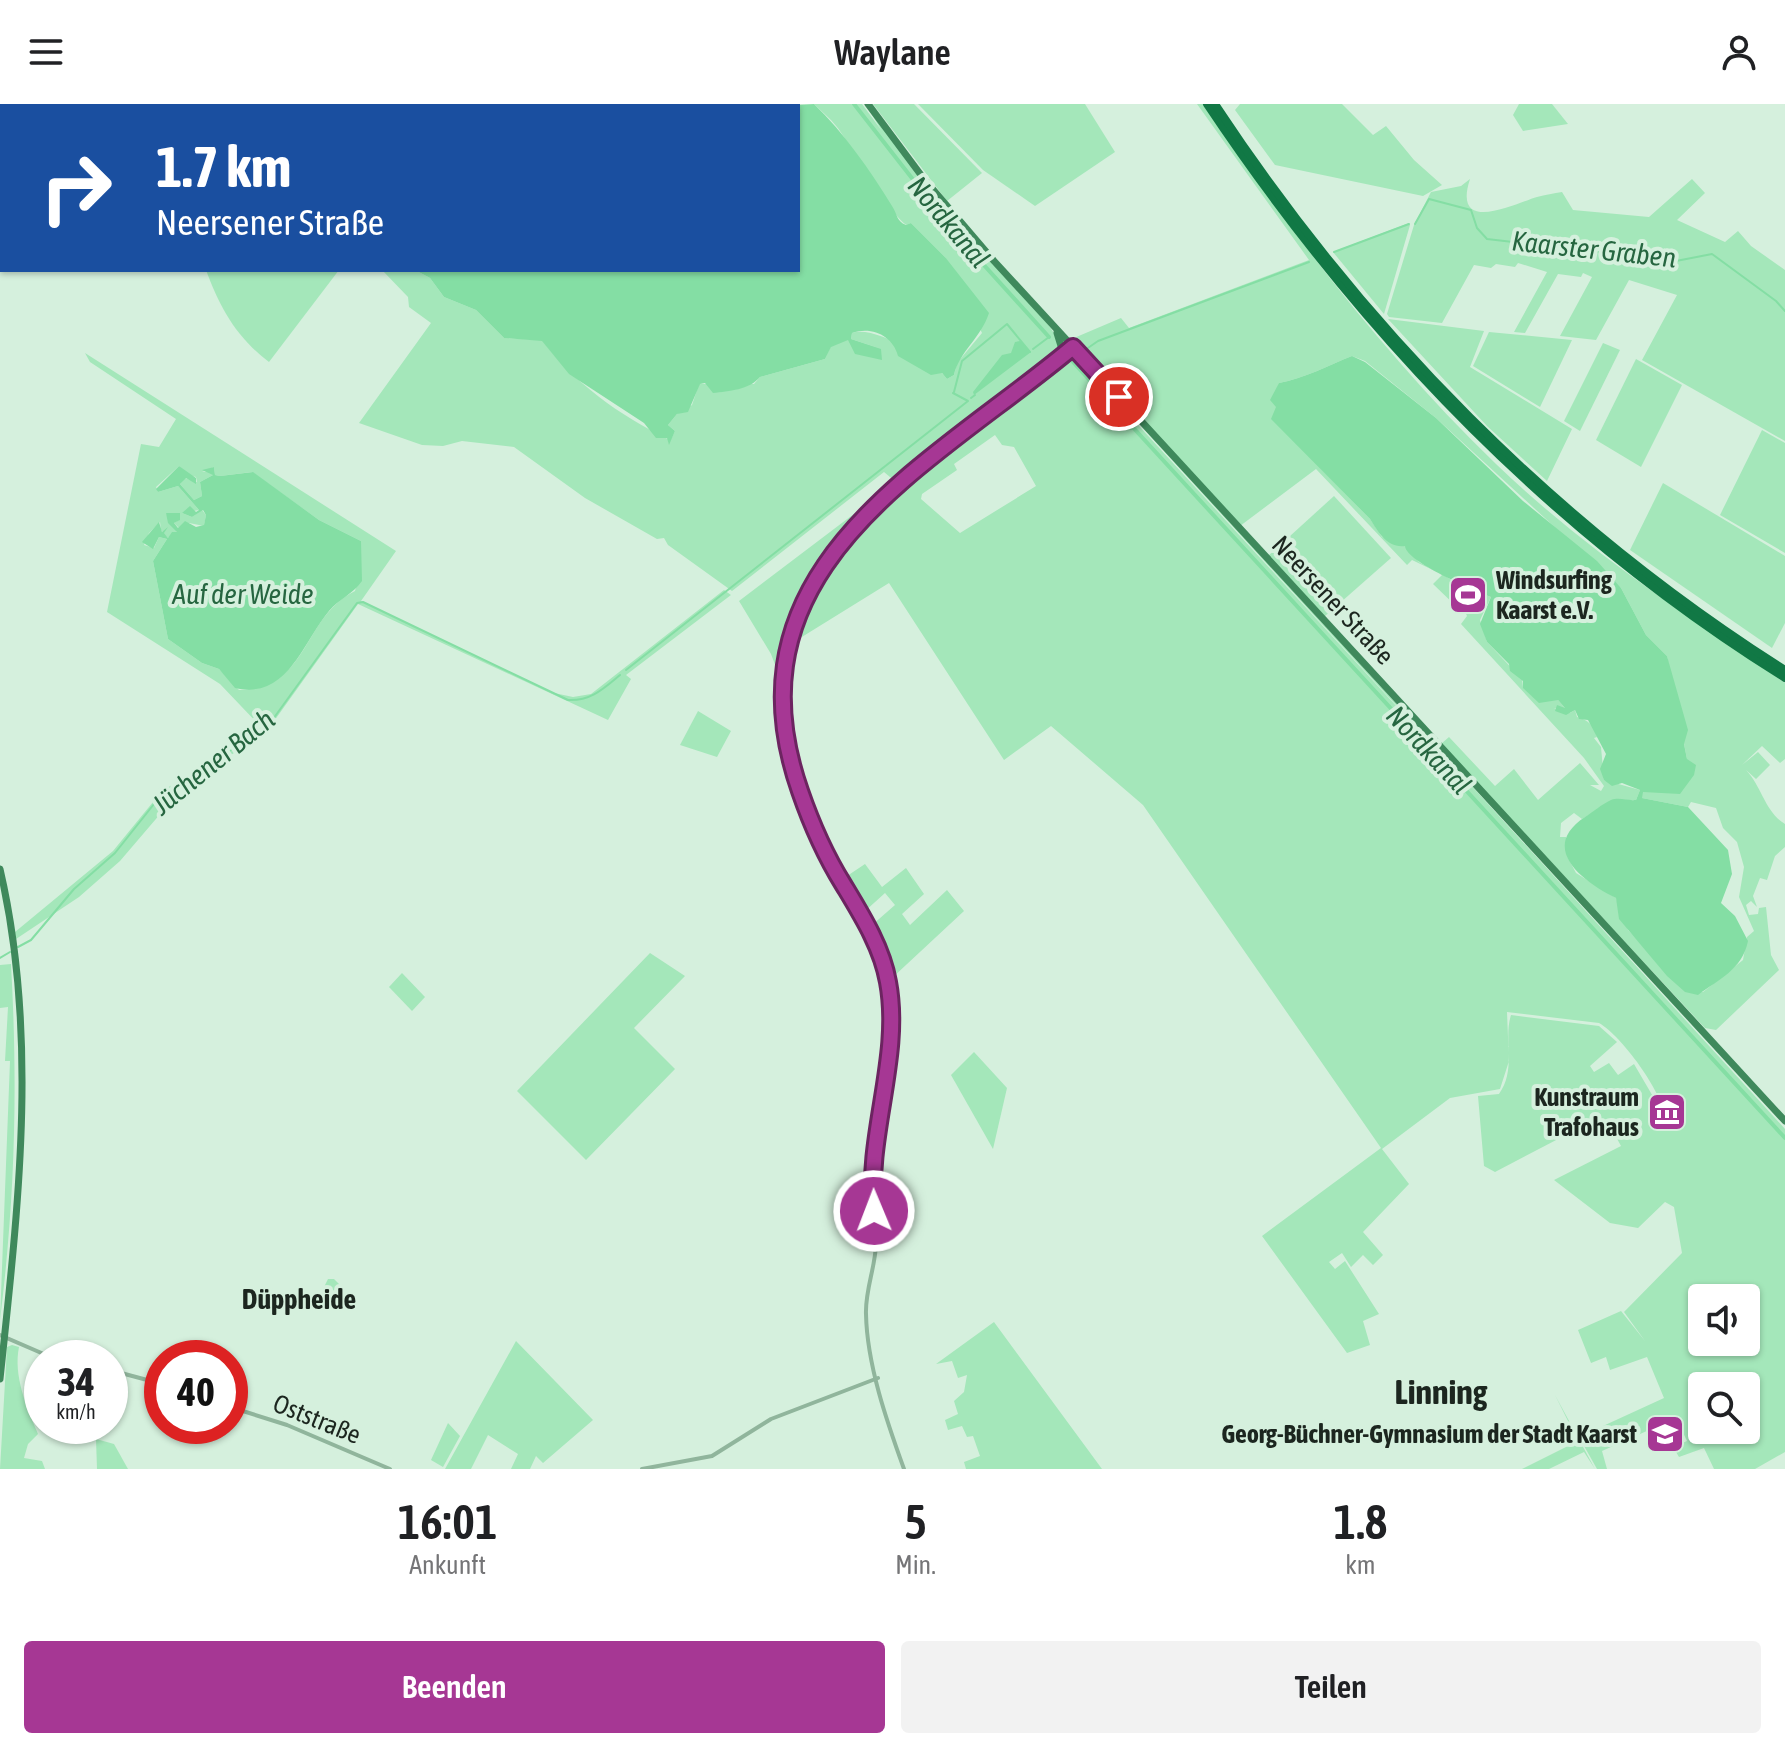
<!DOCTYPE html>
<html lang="de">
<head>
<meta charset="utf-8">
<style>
  :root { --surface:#fff; --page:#f2f2f2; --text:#202124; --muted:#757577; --accent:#a63794 }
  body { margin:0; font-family:"Asap Condensed",sans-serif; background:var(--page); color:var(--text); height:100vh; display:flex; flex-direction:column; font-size:30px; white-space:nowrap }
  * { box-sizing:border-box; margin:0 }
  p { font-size:26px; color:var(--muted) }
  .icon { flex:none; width:44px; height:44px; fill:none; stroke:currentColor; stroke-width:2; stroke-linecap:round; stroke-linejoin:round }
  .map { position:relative; height:1365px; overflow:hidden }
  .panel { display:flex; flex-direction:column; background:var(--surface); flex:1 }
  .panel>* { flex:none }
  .hud { position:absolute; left:0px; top:0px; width:800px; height:168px; box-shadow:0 2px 6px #0004; background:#1a4fa0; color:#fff; overflow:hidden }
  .buttons { position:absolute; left:1688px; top:1180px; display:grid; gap:16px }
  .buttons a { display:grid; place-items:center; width:72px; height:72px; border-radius:8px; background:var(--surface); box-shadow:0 2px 6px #0004; font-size:40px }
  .speed { position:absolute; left:24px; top:1236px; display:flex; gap:16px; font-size:40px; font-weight:700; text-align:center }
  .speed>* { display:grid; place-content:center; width:104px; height:104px; border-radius:50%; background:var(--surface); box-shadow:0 2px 6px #0004; line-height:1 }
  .speed small { font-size:20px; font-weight:400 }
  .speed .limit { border:12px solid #d22; background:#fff; color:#111 }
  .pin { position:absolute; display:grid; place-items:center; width:68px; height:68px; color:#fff; margin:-34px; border:4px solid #fff; border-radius:50%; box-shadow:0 2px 8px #0007 }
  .me { position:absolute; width:88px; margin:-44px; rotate:359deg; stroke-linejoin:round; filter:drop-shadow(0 0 6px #0008) }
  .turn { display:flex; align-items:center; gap:28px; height:168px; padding:0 24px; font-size:36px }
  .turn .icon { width:104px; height:104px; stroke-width:2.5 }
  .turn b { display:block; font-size:56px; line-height:68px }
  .eta { display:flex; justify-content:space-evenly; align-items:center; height:136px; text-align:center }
  .eta b { font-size:48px; font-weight:600; line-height:56px }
  .primary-button { display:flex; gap:16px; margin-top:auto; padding:16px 24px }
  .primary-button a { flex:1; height:92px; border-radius:8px; background:var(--accent); color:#fff; font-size:32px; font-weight:600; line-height:92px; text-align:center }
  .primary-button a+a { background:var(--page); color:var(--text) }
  header { display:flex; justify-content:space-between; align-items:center; height:104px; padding:0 24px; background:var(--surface); font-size:36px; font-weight:600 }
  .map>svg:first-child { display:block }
  .green { fill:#a4e7ba; fill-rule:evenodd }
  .water { fill:#84dea4 }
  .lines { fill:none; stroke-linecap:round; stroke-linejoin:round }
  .stream { stroke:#84dea4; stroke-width:2 }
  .canal { stroke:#84dea4; stroke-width:4 }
  .minor { stroke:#90b59c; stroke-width:4 }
  .major { stroke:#3f895c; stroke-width:7 }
  .highway { stroke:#117845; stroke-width:8 }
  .route-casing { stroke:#6c2460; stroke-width:20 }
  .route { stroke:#a63794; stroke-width:14 }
  .labels { text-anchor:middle; stroke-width:8; stroke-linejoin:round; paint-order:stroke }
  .poi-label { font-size:26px; font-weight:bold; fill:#1c261f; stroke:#d5f0dd; text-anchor:end }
  .street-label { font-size:26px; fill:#1c261f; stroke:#d5f0dd }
  .water-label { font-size:28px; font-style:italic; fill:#266640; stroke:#d5f0dd }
  .neighbourhood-label { font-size:28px; font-weight:bold; fill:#1c261f; stroke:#d5f0dd }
  .district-label { font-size:34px; font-weight:bold; fill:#1c261f; stroke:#d5f0dd }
</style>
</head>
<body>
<header><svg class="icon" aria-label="menu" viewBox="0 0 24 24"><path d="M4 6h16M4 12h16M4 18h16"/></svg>Waylane<svg class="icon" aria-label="person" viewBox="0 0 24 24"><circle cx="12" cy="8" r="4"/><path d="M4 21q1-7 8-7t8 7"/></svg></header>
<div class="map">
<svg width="1785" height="1365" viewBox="0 0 1785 1365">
  <rect width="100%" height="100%" fill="#d5f0dd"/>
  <g class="green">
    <path d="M 814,0 L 862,0 L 882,27 L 865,0 L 1050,223 L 1057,234 L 1059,250 C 946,364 804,396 782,579 L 771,550 L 739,497 L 896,378 L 884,368 L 732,487 L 668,441 L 664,434 L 657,435 L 585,394 L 514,343 L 462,337 L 443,342 L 422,341 L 359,319 L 431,219 L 409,203 L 408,193 L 382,166 L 415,166 L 430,174 L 444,193 L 476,206 L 504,234 L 542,236 C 572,277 620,312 668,335 L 669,339 L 675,327 L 668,321 L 677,310 L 692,301 L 699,280 L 754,280 L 760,273 L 825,255 L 831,242 L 849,235 L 881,245 L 851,235 L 852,229 C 875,221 933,256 947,275 L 954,271 L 957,259 L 982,229 L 945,153 L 911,119 L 907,121 C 894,116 851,41 837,23 C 830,14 821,7 814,0 Z"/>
    <polygon points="873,0 914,0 982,69 947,97"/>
    <polygon points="918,0 1085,0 1115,48 1035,102 983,66"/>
    <path d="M 1197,0 L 1203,0 C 1291,128 1384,252 1496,360 C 1583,444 1686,511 1785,579 L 1785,655 L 1780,659 L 1762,642 L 1742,661 L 1758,648 L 1770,661 L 1756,675 L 1746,666 C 1762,683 1765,708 1785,720 L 1785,743 L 1775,752 L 1767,776 L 1760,774 L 1753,792 L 1757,803 L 1751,797 L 1746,801 L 1749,811 L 1758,810 L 1759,804 L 1766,803 L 1771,851 L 1779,866 L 1716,926 L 1705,924 L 1441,640 L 1449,633 L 1495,682 L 1514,665 L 1538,696 L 1580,659 L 1599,681 L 1590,681 L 1601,687 L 1604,682 L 1584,654 L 1461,520 L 1467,512 L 1455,484 L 1450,486 L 1461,507 L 1433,480 L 1443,470 C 1452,479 1479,488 1491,493 L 1480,516 L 1487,538 L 1522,575 L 1523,583 L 1532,592 L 1558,596 L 1565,604 L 1554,604 L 1570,609 L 1575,606 L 1577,613 C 1588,616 1595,622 1597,633 L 1594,634 L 1601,643 L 1604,676 L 1640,686 L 1636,696 L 1613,696 L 1582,715 L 1574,709 L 1561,719 L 1560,733 L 1566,733 L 1567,752 L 1576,769 L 1616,794 L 1628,826 L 1685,887 L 1703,888 L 1743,856 L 1747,833 L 1754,827 L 1739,793 L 1744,763 L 1737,738 L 1723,724 L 1716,704 L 1691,698 L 1688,703 L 1642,694 L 1642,688 L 1660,688 L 1687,655 L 1667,552 L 1646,531 L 1621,484 L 1436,314 L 1365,257 L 1352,252 C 1329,261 1303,275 1279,279 L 1276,303 L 1321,365 L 1370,415 L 1382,433 L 1405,441 L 1419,458 L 1435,467 L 1412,456 L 1407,461 L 1316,365 L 1240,422 L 1119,289 L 1074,234 L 1121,214 L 1129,224 L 1309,156 Z"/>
    <polygon points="1240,0 1342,0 1373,31 1386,22 1414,56 1442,81 1423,92 1275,61 1235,6"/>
    <polygon points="1519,0 1552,0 1568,20 1523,27 1513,11"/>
    <path d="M 1470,75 C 1451,133 1519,98 1537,93 C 1545,91 1554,89 1562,88 L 1573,106 L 1649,113 L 1692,75 L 1705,89 L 1677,116 L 1725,138 L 1738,127 L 1751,142 L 1785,166 L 1785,337 L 1642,256 L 1677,191 L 1629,176 L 1596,236 L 1560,232 L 1592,173 L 1583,169 L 1581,173 L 1558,170 L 1525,229 L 1514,228 L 1547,168 L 1518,159 L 1515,163 L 1496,160 L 1491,164 L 1474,161 L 1442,219 L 1389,213 L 1387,210 L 1414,121 L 1431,88 L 1461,82 Z"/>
    <polygon points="1409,119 1410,121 1384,210 1333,148"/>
    <path d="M 206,166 L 339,166 L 269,258 C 236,233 220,204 206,166 Z"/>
    <polygon points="1388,215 1484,227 1470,263 1572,325 1547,377 1487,322"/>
    <polygon points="1489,228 1572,236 1540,303 1473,262"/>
    <polygon points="1603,239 1620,246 1580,327 1564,317"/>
    <path d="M 85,249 L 396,447 L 361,497 L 554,589 L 573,593 L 591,590 L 724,486 L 731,491 L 626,571 L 631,575 L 608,616 L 358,500 L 264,631 L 178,683 L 179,688 L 120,757 L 79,793 L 16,835 L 15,828 L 113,747 L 162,687 L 234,644 L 261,623 L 220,580 L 107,508 L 141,340 L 159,343 L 176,315 L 90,258 ZM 179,362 L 186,370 L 196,373 L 197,378 L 185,374 L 180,380 L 194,396 L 202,392 L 200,378 L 213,371 L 212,367 L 202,368 L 214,363 L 215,371 L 220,372 L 252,368 L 319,416 L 361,437 L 361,459 L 355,487 C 300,515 312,582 239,586 L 219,565 L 202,559 L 168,535 L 153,457 L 167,435 L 159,433 L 154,444 L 144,441 L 149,429 L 160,418 L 161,426 L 168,434 L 177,428 L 166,409 L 176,409 L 179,416 L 174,419 L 179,424 L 189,419 L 204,422 L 206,411 L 202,406 L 192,413 L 182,409 L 199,406 L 178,382 L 158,388 L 156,383 Z"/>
    <path d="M 1075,252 L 1130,308 L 1785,1025 L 1785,1348 L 1755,1365 L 1714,1365 L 1704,1344 L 1679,1353 L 1673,1343 L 1687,1337 L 1678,1318 L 1653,1328 L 1649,1326 L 1602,1347 L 1607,1365 L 1597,1365 L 1579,1333 L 1664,1294 L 1647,1253 L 1610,1266 L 1606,1253 L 1591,1259 L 1578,1226 L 1621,1207 L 1645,1237 L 1624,1208 L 1682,1149 L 1674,1103 L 1665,1098 L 1638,1124 L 1610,1119 L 1554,1076 L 1621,1042 L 1608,1018 L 1589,1028 L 1585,1021 L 1495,1068 L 1484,1062 L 1478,992 L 1499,990 C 1517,965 1503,936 1511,911 L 1599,922 L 1617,938 L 1590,962 L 1594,968 L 1609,959 L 1618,971 L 1634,960 L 1665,1013 C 1663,989 1622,932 1599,919 L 1507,908 L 1509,957 L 1500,985 L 1450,994 L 1382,1045 L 1409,1080 L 1363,1128 L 1383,1151 L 1373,1161 L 1363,1151 L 1351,1163 L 1342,1149 L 1329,1158 L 1335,1165 L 1345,1157 L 1379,1210 L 1363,1217 L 1370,1241 L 1347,1249 L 1262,1132 L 1381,1044 L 1143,701 L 1051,622 L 1004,656 L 889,479 L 797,536 C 812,472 859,424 908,382 L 910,375 L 1063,255 L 1067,258 L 1073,254 L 1099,278 ZM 1117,298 L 1129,309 L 1491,705 L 1443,653 ZM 995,331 L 1002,341 L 1014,343 L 1036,382 L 960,429 L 921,395 L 922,390 L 957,366 L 954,360 ZM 1702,1194 L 1746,1194 L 1746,1238 L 1702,1238 ZM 1702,1282 L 1746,1282 L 1746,1326 L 1702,1326 Z"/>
    <polygon points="1636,255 1682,281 1641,363 1596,336"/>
    <polygon points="1762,326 1785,339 1785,449 1720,411"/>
    <polygon points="1663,379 1785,452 1785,519 1772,544 1630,446"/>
    <polygon points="1334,392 1391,454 1324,513 1268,452"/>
    <polygon points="698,607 731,627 717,653 680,641"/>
    <polygon points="865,760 882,783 906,764 924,790 902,810 910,821 947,786 964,807 892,874 871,822 895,801 885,789 864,808 847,772"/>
    <polygon points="650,849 685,872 634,924 675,965 586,1056 517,987"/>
    <path d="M 11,860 C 18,985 15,1095 0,1216 L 10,957 L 5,957 L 8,903 L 0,904 L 0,861 Z"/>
    <polygon points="402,869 425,893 412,907 389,883"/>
    <polygon points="974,948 1007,984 993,1045 951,971"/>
    <polygon points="328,1175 334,1175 353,1194 341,1206 322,1205 324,1183"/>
    <polygon points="994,1218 1102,1365 966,1365 964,1358 980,1352 973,1332 967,1333 962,1322 948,1326 945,1316 958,1310 954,1297 964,1288 967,1271 958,1274 952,1257 936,1260"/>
    <polygon points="516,1237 593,1316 543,1359 536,1352 530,1365 511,1365 518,1350 488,1331 471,1365 445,1365"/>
    <path d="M 12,1241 L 19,1243 C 13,1272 27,1304 38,1330 L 28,1340 L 24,1354 L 42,1357 L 45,1365 L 0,1365 L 7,1243 Z"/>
    <polygon points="1555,1291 1595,1365 1584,1348 1549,1365 1522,1365 1578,1337"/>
    <polygon points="448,1319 460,1332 443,1363 431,1356"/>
    <polygon points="96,1335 114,1340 128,1365 97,1365"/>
  </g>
  <g class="water">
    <path d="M 814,0 C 844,29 870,66 892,102 C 898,111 896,117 906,121 L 911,119 L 945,153 L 989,209 C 981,234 959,248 954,271 L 947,275 L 942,269 L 931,271 L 898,252 C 893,232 872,222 852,229 L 851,235 L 881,245 L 882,256 L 855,250 L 848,236 L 831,243 L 825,255 L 760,273 C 749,286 729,287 713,289 L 705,279 L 700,280 L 688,308 L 677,310 L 668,321 L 675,327 L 669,341 L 667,334 L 656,334 L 644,319 L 569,270 L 542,237 L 504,234 L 476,206 L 444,193 L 430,174 L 415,166 L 798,166 L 798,2 L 782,2 Z"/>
    <polygon points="1020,237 1031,248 974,291 973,288 1002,251 1011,249 1015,238"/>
    <path d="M 1352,252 L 1365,258 L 1436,314 L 1523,397 L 1597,457 L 1621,484 L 1646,531 L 1667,552 L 1688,626 L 1684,640 L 1687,655 L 1696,661 L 1694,671 L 1680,690 L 1643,688 L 1642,694 L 1688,703 L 1728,746 L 1732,770 L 1721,799 L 1735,812 L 1748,837 C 1742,866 1719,875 1698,891 L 1685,888 L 1667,872 L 1619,815 L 1616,794 C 1583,778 1538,744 1585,713 C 1593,708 1602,700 1611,696 C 1620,693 1627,697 1636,696 L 1640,686 L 1622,679 L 1612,682 L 1604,676 L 1600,665 L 1606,650 L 1588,616 L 1579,615 L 1575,606 L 1566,611 L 1555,607 L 1557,601 L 1565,604 L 1558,596 L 1539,599 L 1523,584 L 1523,577 L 1510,567 L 1509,560 L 1487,538 L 1480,520 L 1491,493 C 1474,486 1406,458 1405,442 C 1387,444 1379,429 1370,415 L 1271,315 L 1276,303 L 1270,296 L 1279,279 C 1303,275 1329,261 1352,252 Z"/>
    <path d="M 179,362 L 196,374 L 196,380 L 186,374 L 180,380 L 194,396 L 202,392 L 200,378 L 213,371 L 202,366 L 214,363 L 215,371 L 220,372 L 253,368 L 319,416 L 361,437 L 362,477 C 353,490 339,495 329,507 C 302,539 288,596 235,584 L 219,565 L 202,559 L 168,535 L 153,457 L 167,435 L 159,433 L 153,445 L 142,438 L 159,418 L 162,428 L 168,423 L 164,429 L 168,434 L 172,428 L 177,428 L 168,419 L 166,409 L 180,409 L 180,416 L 174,419 L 178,424 L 185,417 L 196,423 L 204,421 L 206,411 L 203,406 L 192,413 L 182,409 L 190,402 L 196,408 L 199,406 L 178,382 L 158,388 L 156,385 Z"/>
  </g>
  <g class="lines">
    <g class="stream">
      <polyline points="280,2 281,0"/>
      <polyline points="1415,120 1429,95 1471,106 1477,124 1487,135 1676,157 1712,150 1776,197 1785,207"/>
      <polyline points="1334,148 1409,120"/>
      <polyline points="1033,245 1049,233"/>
      <polyline points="1085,246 1098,237 1309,158"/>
      <polyline points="1073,258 1076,256"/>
      <polyline points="954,288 962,257 1007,220 1030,248"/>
      <polyline points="971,294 975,291"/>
      <polyline points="1131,325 1133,324"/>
      <polyline points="626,566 968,297 953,289"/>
      <path d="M 18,843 L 31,836 L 74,785 L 115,749 L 162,690 L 268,622 L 357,499 L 363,498 L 568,596 C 591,597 603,585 620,571"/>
      <polyline points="0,854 10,848"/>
    </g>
    <g class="canal">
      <polyline points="854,0 954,128 1049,233"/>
      <polyline points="1073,258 1785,1034"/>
    </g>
    <g class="minor">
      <polyline points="0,1231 53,1254"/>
      <polyline points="110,1266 162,1280"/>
      <polyline points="230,1303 287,1321 390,1365"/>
      <polyline points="642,1365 712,1352 771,1315 878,1274"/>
      <path d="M 904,1365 C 887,1318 867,1261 866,1210 C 865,1187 875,1164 876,1141 C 877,1124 873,1107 872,1090 C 871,1073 874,1055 876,1039 C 880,993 893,945 890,899 C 887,829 832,769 807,706 C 712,467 920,371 1073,243"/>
    </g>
    <g class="major">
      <polyline points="868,0 924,75 994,157 1785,1017"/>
      <polyline points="1057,229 1061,242 1059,254"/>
      <path d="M 0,765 C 39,933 18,1105 0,1275"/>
    </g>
    <g class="highway">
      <path d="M 1207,0 C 1360,229 1551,428 1785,574"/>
      <path d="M 1215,0 C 1364,226 1556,421 1785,566"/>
    </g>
  </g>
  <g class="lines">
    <defs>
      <path id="route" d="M 874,1107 C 866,1031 902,953 888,878 C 882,843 861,810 843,780 C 825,751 811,719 800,687 C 721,461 931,362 1073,243 L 1119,293"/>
    </defs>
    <use href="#route" class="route-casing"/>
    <use href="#route" class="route"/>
  </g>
  <defs>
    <symbol id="stadium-square" viewBox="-11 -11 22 22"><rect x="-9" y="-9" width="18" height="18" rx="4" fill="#a63794" stroke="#d5f0dd"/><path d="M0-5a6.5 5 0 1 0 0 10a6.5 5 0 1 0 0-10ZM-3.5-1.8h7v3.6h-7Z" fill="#fff"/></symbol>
    <symbol id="museum-square" viewBox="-11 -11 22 22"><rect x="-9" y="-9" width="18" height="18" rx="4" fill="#a63794" stroke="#d5f0dd"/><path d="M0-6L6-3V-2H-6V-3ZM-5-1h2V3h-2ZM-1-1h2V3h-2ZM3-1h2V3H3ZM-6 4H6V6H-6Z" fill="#fff"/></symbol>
    <symbol id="school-square" viewBox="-11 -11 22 22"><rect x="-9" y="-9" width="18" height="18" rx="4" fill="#a63794" stroke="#d5f0dd"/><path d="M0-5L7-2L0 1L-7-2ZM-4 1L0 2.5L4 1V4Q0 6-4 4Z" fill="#fff"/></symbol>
  </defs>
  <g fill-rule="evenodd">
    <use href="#stadium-square" x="1446" y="469" width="44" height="44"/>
    <use href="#museum-square" x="1645" y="986" width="44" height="44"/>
    <use href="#school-square" x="1643" y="1308" width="44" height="44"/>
  </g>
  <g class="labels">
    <g class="poi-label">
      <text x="1496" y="485" text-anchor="start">Windsurfing<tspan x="1496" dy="30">Kaarst e.V.</tspan></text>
      <text x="1639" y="1002">Kunstraum<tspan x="1639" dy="30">Trafohaus</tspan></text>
      <text x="1637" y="1339">Georg-Büchner-Gymnasium der Stadt Kaarst</text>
    </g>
    <g class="street-label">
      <text transform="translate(1333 496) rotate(47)" y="9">Neersener Straße</text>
      <text transform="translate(317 1315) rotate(22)" y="9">Oststraße</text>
    </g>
    <g class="water-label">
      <text transform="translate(949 118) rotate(50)" y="10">Nordkanal</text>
      <text transform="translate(1594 145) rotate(6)" y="10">Kaarster Graben</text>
      <text x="243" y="500">Auf der Weide</text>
      <text transform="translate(1429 646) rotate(47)" y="10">Nordkanal</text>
      <text transform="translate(213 658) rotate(-39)" y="10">Jüchener Bach</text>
    </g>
    <g class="neighbourhood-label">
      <text x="299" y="1205">Düppheide</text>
    </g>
    <g class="district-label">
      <text x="1441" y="1300">Linning</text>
    </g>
  </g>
</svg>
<div class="buttons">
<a><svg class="icon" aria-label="sound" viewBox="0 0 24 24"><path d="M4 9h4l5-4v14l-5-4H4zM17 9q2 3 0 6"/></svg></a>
<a><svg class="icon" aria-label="search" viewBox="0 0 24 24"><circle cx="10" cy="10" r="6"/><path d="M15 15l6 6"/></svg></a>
</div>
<div class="speed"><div>34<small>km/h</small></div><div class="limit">40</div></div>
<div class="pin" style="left:1119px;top:293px;background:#d93025"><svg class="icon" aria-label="arrive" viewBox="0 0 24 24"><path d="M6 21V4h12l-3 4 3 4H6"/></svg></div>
<svg class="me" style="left:874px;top:1107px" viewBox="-20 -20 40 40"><circle r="17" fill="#a63794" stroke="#fff" stroke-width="3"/><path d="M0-11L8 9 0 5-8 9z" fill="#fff"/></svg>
<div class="hud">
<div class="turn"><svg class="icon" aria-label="right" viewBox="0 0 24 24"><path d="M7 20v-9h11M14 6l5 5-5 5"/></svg><div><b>1.7 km</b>Neersener Straße</div></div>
</div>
</div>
<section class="panel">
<div class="eta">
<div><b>16:01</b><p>Ankunft</p></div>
<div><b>5</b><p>Min.</p></div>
<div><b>1.8</b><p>km</p></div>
</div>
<div class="primary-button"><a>Beenden</a><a>Teilen</a></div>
</section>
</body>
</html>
